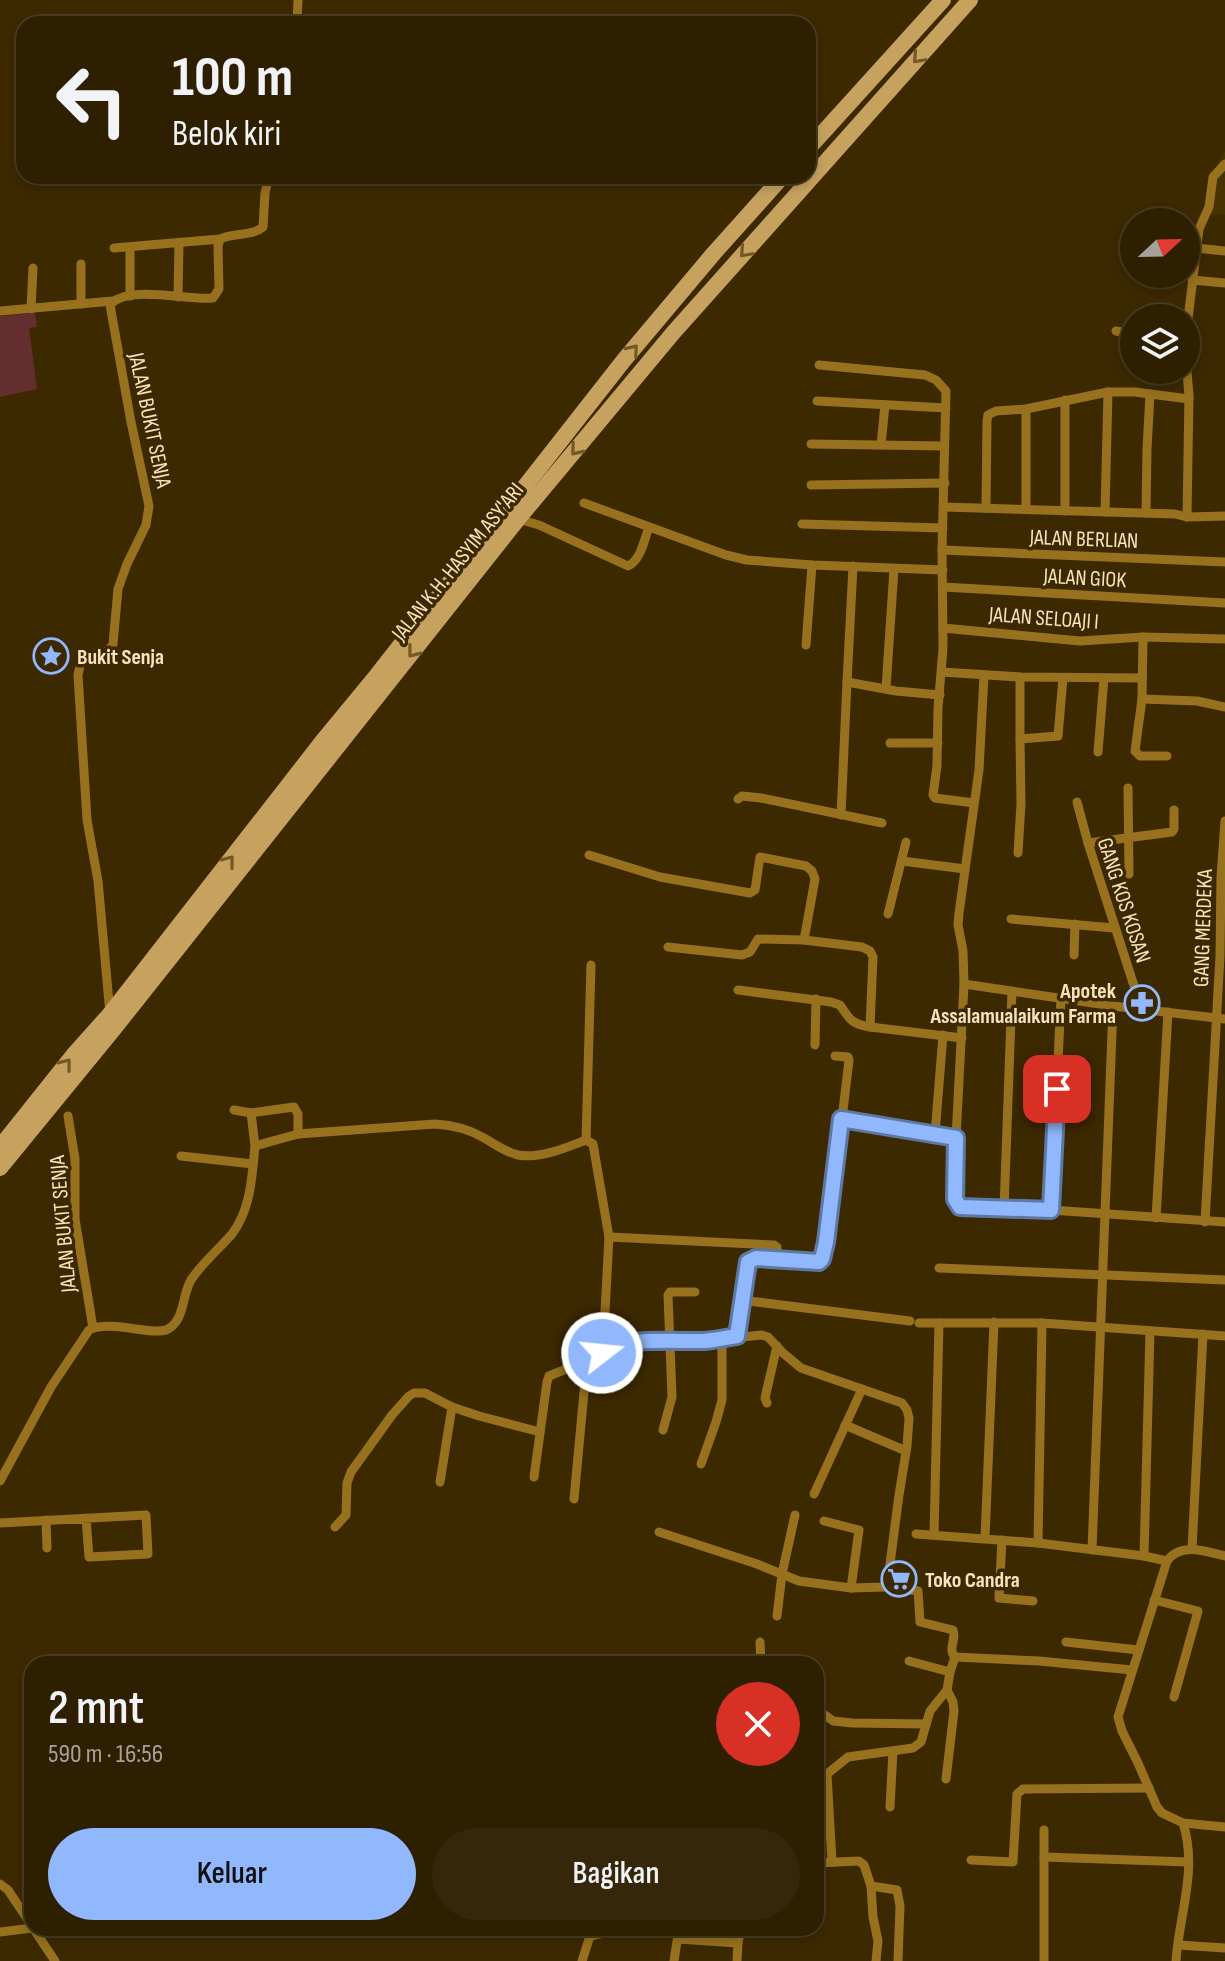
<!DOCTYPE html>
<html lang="id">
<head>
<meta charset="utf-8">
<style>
  :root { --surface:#2e1f00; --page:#36270a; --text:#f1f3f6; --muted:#a7a299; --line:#493d22; --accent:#91b8fd }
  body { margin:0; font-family:"Sofia Sans Condensed",sans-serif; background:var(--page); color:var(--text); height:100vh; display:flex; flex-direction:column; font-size:30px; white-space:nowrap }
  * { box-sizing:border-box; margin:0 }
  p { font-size:26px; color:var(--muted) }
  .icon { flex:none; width:44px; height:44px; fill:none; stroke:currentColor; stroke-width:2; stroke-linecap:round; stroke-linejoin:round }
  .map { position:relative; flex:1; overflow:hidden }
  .details { position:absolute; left:24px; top:1656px; width:800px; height:280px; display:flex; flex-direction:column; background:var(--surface); border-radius:24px; box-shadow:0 4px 12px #0003,0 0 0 2px var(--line) }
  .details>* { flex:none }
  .guide { position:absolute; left:16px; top:16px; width:800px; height:168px; border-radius:24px; box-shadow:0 4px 12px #0003,0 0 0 2px var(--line); background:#2e1f00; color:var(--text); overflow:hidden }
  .needle { width:52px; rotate:68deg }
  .fabs { position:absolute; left:1120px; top:208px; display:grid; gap:16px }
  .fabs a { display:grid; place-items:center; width:80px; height:80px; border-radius:50%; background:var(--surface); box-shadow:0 4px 12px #0003,0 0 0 2px var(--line); font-size:40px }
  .pin { position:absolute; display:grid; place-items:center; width:68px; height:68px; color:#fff; margin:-34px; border-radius:16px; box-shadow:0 4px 12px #0006 }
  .me { position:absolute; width:88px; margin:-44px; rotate:74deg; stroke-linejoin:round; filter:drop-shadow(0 0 6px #0008) }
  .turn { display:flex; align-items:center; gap:28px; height:168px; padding:0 24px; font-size:36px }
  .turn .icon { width:104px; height:104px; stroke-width:2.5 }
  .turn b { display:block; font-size:56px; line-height:68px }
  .round { display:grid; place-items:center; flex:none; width:84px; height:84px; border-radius:42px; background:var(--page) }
  .overview { display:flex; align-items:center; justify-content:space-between; height:136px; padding:0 24px }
  h1 { font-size:48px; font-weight:600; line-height:60px }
  .primary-button { display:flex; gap:16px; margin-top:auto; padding:16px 24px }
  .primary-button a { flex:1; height:92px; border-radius:48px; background:var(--accent); color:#111; font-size:32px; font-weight:600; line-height:92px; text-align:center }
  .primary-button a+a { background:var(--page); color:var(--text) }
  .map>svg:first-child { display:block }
  .built { fill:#483200 }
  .green { fill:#632e2d }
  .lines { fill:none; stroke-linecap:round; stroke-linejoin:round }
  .minor { stroke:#97711d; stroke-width:9 }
  .trunk { stroke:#c6a25e; stroke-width:16 }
  .oneway { stroke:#745926 }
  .route-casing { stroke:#5e78a4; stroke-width:20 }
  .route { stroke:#91b8fd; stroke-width:14 }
  .labels { text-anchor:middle; stroke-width:7; stroke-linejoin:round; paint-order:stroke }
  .street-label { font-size:22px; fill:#f8e3be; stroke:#3d2900 }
  .poi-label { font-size:22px; font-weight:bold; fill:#f8e3be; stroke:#3d2900; text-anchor:start }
</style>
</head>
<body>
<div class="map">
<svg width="1225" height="1961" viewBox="0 0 1225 1961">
  <rect width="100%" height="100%" fill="#3d2900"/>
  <polygon class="built" points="1225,151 1225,215 1209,214 1218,162"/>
  <polygon class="green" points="35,313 37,327 29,328 37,389 0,397 0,316"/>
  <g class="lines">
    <g class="minor">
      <polyline points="297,24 298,0"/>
      <path d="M 114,248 L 220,239 C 234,232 251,237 263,227 L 265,193 L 269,176"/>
      <polyline points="1196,248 1225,251"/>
      <polyline points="81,264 81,304"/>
      <polyline points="1192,280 1225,283"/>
      <polyline points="130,296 130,247"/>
      <polyline points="178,297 179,243"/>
      <polyline points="31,309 33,268"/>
      <polyline points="0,311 113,301"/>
      <polyline points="1116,331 1134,334"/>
      <polyline points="1186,335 1199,229 1209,207 1213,177 1225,164"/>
      <polyline points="1186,361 1189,395 1187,517"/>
      <polyline points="819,365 925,375 936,380 946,391 942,550 943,648 938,708 937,766 933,795 935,798 974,803"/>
      <polyline points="817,401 946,408"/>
      <polyline points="811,444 944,446"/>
      <polyline points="881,445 885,405"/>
      <polyline points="811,485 945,483"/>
      <polyline points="584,503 726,555 747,560 812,565 943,570"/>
      <polyline points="944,507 1175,514 1187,517 1225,516"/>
      <polyline points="986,508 987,421 988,415 996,411 1026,409 1108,392 1135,392 1189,399"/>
      <polyline points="1026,509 1026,409"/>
      <polyline points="1065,511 1065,400"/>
      <polyline points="1105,512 1108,392"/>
      <polyline points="1146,513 1147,449 1150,394"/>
      <path d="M 518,519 L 539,525 L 628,566 C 641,560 644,540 649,527"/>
      <polyline points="802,524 943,528"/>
      <polyline points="942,550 1225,562"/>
      <polyline points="853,566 847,682 896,691 940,695"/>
      <polyline points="943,587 1225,603"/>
      <polyline points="943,628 1080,641 1143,637 1225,639"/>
      <polyline points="1143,637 1142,699 1135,751 1140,756 1167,756"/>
      <polyline points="806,645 812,565"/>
      <polyline points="942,672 1020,677 1141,678"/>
      <polyline points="984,675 979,770 959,913 958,925 963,951 964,984 956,1138 956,1203 960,1207 1051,1210 1225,1222"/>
      <polyline points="1020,677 1020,739"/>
      <polyline points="886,688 894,569"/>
      <polyline points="1142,699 1197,701 1225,707"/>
      <polyline points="890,743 938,743"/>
      <polyline points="1098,752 1104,678"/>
      <polyline points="1128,788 1129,874"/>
      <polyline points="738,799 742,796 761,798 882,823"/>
      <polyline points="1077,802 1088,843 1135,989 1138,1009"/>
      <polyline points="841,815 847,682"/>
      <polyline points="1088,843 1172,832 1174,829 1174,810"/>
      <polyline points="1018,853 1021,804 1020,739 1058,736 1063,678"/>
      <polyline points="589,855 660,877 750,893 755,890 760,857 806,866 812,871 815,879 804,940 862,947 870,951 873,957 870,1027 962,1038"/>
      <polyline points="902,861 965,869"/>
      <polyline points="888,914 906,842"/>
      <polyline points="1011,919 1114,928"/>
      <polyline points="668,947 742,955 750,952 758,939 804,940"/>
      <polyline points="1074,955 1075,924"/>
      <polyline points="964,984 1113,1006 1225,1019"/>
      <path d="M 738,990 L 831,1002 L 840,1005 C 850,1020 852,1024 870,1027"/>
      <path d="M 110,1014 L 98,881 L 87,820 L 78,675 L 82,657 L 108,651 L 113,644 L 118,589 L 127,564 L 146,525 L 149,506 L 131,422 L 110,305 C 127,284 188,301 213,298 L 219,289 L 218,246 L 220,239"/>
      <polyline points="815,1045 816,999"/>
      <polyline points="234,1110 251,1113 294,1107 298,1114 298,1134"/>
      <polyline points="251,1113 255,1146"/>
      <polyline points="68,1116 75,1159 75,1219 93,1328"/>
      <polyline points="841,1119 956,1138"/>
      <polyline points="935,1134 943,1035"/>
      <polyline points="586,1140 591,965"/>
      <polyline points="181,1156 253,1164"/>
      <polyline points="1004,1209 1012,991"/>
      <polyline points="1051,1210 1061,998"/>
      <polyline points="1156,1218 1168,1012"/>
      <polyline points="1205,1222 1220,956 1221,877 1225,821"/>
      <polyline points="609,1237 774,1245 777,1247 777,1259"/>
      <polyline points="939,1268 1225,1280"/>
      <polyline points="741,1300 747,1265 751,1259 777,1259 815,1263 819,1262 822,1259 833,1195 849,1060 848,1057 835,1056"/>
      <polyline points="919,1323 1042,1323 1225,1336"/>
      <polyline points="737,1336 741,1300 910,1321"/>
      <polyline points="767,1403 765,1398 777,1346"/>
      <polyline points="845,1425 906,1451"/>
      <polyline points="663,1430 672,1397 668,1295 670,1292 695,1292"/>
      <polyline points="701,1464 716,1422 722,1400 722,1338"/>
      <polyline points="534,1477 547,1382 549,1376 596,1357 607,1347"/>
      <path d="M 0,1481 L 51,1387 L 89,1330 C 111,1319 154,1337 168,1329 C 185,1320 182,1294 191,1280 C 202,1263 219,1249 232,1234 C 251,1209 252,1176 255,1146 L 298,1134 L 435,1124 C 452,1125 469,1129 484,1138 C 495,1144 505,1152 518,1155 C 540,1159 565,1148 586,1140 L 593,1144 L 609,1237 L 604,1331 L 607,1347 L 644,1341 L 703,1341 L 762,1335 L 768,1337 L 783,1353 L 801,1368 L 902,1403 L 907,1410 L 909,1418 L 907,1446 L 899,1495 L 887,1587 L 918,1591 L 920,1622 L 953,1630 C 957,1640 947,1648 955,1657"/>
      <polyline points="440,1482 452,1407"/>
      <polyline points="814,1494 862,1389"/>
      <polyline points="574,1499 587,1360"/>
      <polyline points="46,1520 47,1548"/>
      <polyline points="824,1521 859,1530 851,1588"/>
      <polyline points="0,1523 146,1515 148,1554 89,1557 86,1518"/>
      <polyline points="335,1527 346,1515 347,1483 351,1472 392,1415 409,1396 414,1393 425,1393 452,1407 479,1416 540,1432"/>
      <polyline points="659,1532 757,1564 799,1581 851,1588 887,1587"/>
      <polyline points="916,1534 1038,1543 1144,1556 1167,1561"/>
      <polyline points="934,1534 939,1323"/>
      <polyline points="985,1538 994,1322"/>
      <polyline points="1002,1540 999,1598 1033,1601"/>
      <polyline points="1038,1543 1042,1323"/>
      <polyline points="1192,1549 1203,1334"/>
      <polyline points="1092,1550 1113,1006"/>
      <polyline points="1144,1556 1150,1331"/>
      <polyline points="1154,1600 1198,1611 1174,1697"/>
      <polyline points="777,1616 782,1574 795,1515"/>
      <polyline points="760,1642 761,1664"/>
      <polyline points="1066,1642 1138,1650"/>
      <polyline points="909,1661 950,1672"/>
      <polyline points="816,1715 825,1715 833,1721 852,1723 926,1724"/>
      <polyline points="827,1774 832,1862"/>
      <polyline points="816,1777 827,1774 848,1757 913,1748 921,1742 930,1711 947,1690 950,1672 955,1657 1039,1661 1132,1670"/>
      <polyline points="946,1779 954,1711 953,1702 947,1690"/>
      <polyline points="890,1807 893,1751"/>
      <polyline points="1183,1823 1225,1827"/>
      <polyline points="1044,1857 1188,1862"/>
      <polyline points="971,1860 1013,1862 1017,1794 1023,1789 1149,1788"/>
      <polyline points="816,1863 859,1861 864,1865 871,1886 897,1890 900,1906 898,1961"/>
      <polyline points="0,1884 8,1890 32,1926"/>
      <polyline points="871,1886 873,1917 878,1941 876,1961"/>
      <polyline points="33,1928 55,1961"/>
      <polyline points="0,1932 32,1928"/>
      <polyline points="678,1939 738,1943 741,1928"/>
      <polyline points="1178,1945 1225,1948"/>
      <polyline points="582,1961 590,1936 627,1928"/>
      <polyline points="674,1961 679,1928"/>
      <polyline points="737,1961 738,1943"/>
      <polyline points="1044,1961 1044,1830"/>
      <path d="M 1176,1961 C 1179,1915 1198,1870 1183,1823 L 1162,1813 L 1157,1807 L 1138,1763 L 1122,1731 L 1118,1717 L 1167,1561 C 1181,1542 1205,1551 1225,1556"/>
    </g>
    <g class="trunk">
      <polyline points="808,149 943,0"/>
      <polyline points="0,1147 75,1053 110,1014 325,738 377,675 624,360 714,253 783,176"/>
      <polyline points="0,1168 113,1030 518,519 673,333 970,0"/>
    </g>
  </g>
  <defs><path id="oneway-chevron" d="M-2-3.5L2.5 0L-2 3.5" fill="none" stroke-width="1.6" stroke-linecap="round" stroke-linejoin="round" transform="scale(2)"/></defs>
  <g class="oneway">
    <use href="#oneway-chevron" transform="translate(918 58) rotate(132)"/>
    <use href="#oneway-chevron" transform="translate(745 252) rotate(132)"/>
    <use href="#oneway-chevron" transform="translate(633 350) rotate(-50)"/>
    <use href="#oneway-chevron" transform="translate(576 450) rotate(130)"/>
    <use href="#oneway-chevron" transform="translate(413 652) rotate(128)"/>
    <use href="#oneway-chevron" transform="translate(229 861) rotate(-52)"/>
    <use href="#oneway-chevron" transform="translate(66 1064) rotate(-52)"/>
  </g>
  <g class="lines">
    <defs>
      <path id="route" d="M 602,1353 C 617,1336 682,1342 704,1341 C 715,1340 726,1338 737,1336 L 748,1262 L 756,1258 L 819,1262 L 822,1259 L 826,1242 L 841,1119 L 956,1138 L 955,1199 L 960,1207 L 1051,1210 L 1057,1089"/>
    </defs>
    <use href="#route" class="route-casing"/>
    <use href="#route" class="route"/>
  </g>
  <defs>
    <symbol id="sight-ring" viewBox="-11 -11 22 22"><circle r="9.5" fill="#3d2900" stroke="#91b8fd" stroke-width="1.5"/><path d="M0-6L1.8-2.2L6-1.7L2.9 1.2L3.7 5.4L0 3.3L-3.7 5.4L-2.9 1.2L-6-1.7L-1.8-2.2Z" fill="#91b8fd"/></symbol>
    <symbol id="pharmacy-ring" viewBox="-11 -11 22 22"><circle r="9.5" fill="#3d2900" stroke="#91b8fd" stroke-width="1.5"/><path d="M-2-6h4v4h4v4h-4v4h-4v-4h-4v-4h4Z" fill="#91b8fd"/></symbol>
    <symbol id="supermarket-ring" viewBox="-11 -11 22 22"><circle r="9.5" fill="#3d2900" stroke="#91b8fd" stroke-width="1.5"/><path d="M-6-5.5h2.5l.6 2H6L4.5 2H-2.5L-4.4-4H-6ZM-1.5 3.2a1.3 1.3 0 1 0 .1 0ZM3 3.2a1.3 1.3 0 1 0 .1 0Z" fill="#91b8fd"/></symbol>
  </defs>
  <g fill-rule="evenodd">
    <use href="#sight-ring" x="31" y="636" width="40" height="40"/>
    <use href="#pharmacy-ring" x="1122" y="983" width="40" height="40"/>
    <use href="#supermarket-ring" x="879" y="1559" width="40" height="40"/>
  </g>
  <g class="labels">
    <g class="street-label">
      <text transform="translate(151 420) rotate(78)" y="8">JALAN BUKIT SENJA</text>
      <text transform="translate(1084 538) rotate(2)" y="8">JALAN BERLIAN</text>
      <text transform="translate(457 561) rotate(-51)" y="8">JALAN K.H. HASYIM ASY'ARI</text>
      <text transform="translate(1085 577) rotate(3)" y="8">JALAN GIOK</text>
      <text transform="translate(1044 617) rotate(4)" y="8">JALAN SELOAJI I</text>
      <text transform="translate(1125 900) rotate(72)" y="8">GANG KOS KOSAN</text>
      <text transform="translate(1202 928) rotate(-88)" y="8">GANG MERDEKA</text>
      <text transform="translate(62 1224) rotate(-95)" y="8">JALAN BUKIT SENJA</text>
    </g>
    <g class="poi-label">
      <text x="77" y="664">Bukit Senja</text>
      <text x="1116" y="998" text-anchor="end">Apotek<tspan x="1116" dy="25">Assalamualaikum Farma</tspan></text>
      <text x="925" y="1587">Toko Candra</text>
    </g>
  </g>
</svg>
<div class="fabs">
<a><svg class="needle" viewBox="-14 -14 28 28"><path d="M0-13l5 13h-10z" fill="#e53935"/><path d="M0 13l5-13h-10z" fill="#a7a299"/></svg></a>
<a><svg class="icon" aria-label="layers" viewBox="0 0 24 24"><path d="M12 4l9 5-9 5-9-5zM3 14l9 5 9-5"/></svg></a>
</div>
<div class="pin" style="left:1057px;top:1089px;background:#d93025"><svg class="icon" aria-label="arrive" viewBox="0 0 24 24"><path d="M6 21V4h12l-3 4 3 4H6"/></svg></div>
<svg class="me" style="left:602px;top:1353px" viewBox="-20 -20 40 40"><circle r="17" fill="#91b8fd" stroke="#fff" stroke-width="3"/><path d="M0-11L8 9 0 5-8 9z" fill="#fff"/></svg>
<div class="guide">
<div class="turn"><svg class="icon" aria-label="left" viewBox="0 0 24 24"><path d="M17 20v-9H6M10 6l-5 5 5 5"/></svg><div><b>100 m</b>Belok kiri</div></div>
</div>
<section class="details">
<div class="overview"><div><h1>2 mnt</h1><p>590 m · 16:56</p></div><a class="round" style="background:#d93025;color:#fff"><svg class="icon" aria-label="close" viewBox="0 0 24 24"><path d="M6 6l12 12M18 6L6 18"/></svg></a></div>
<div class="primary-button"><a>Keluar</a><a>Bagikan</a></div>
</section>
</div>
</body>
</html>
